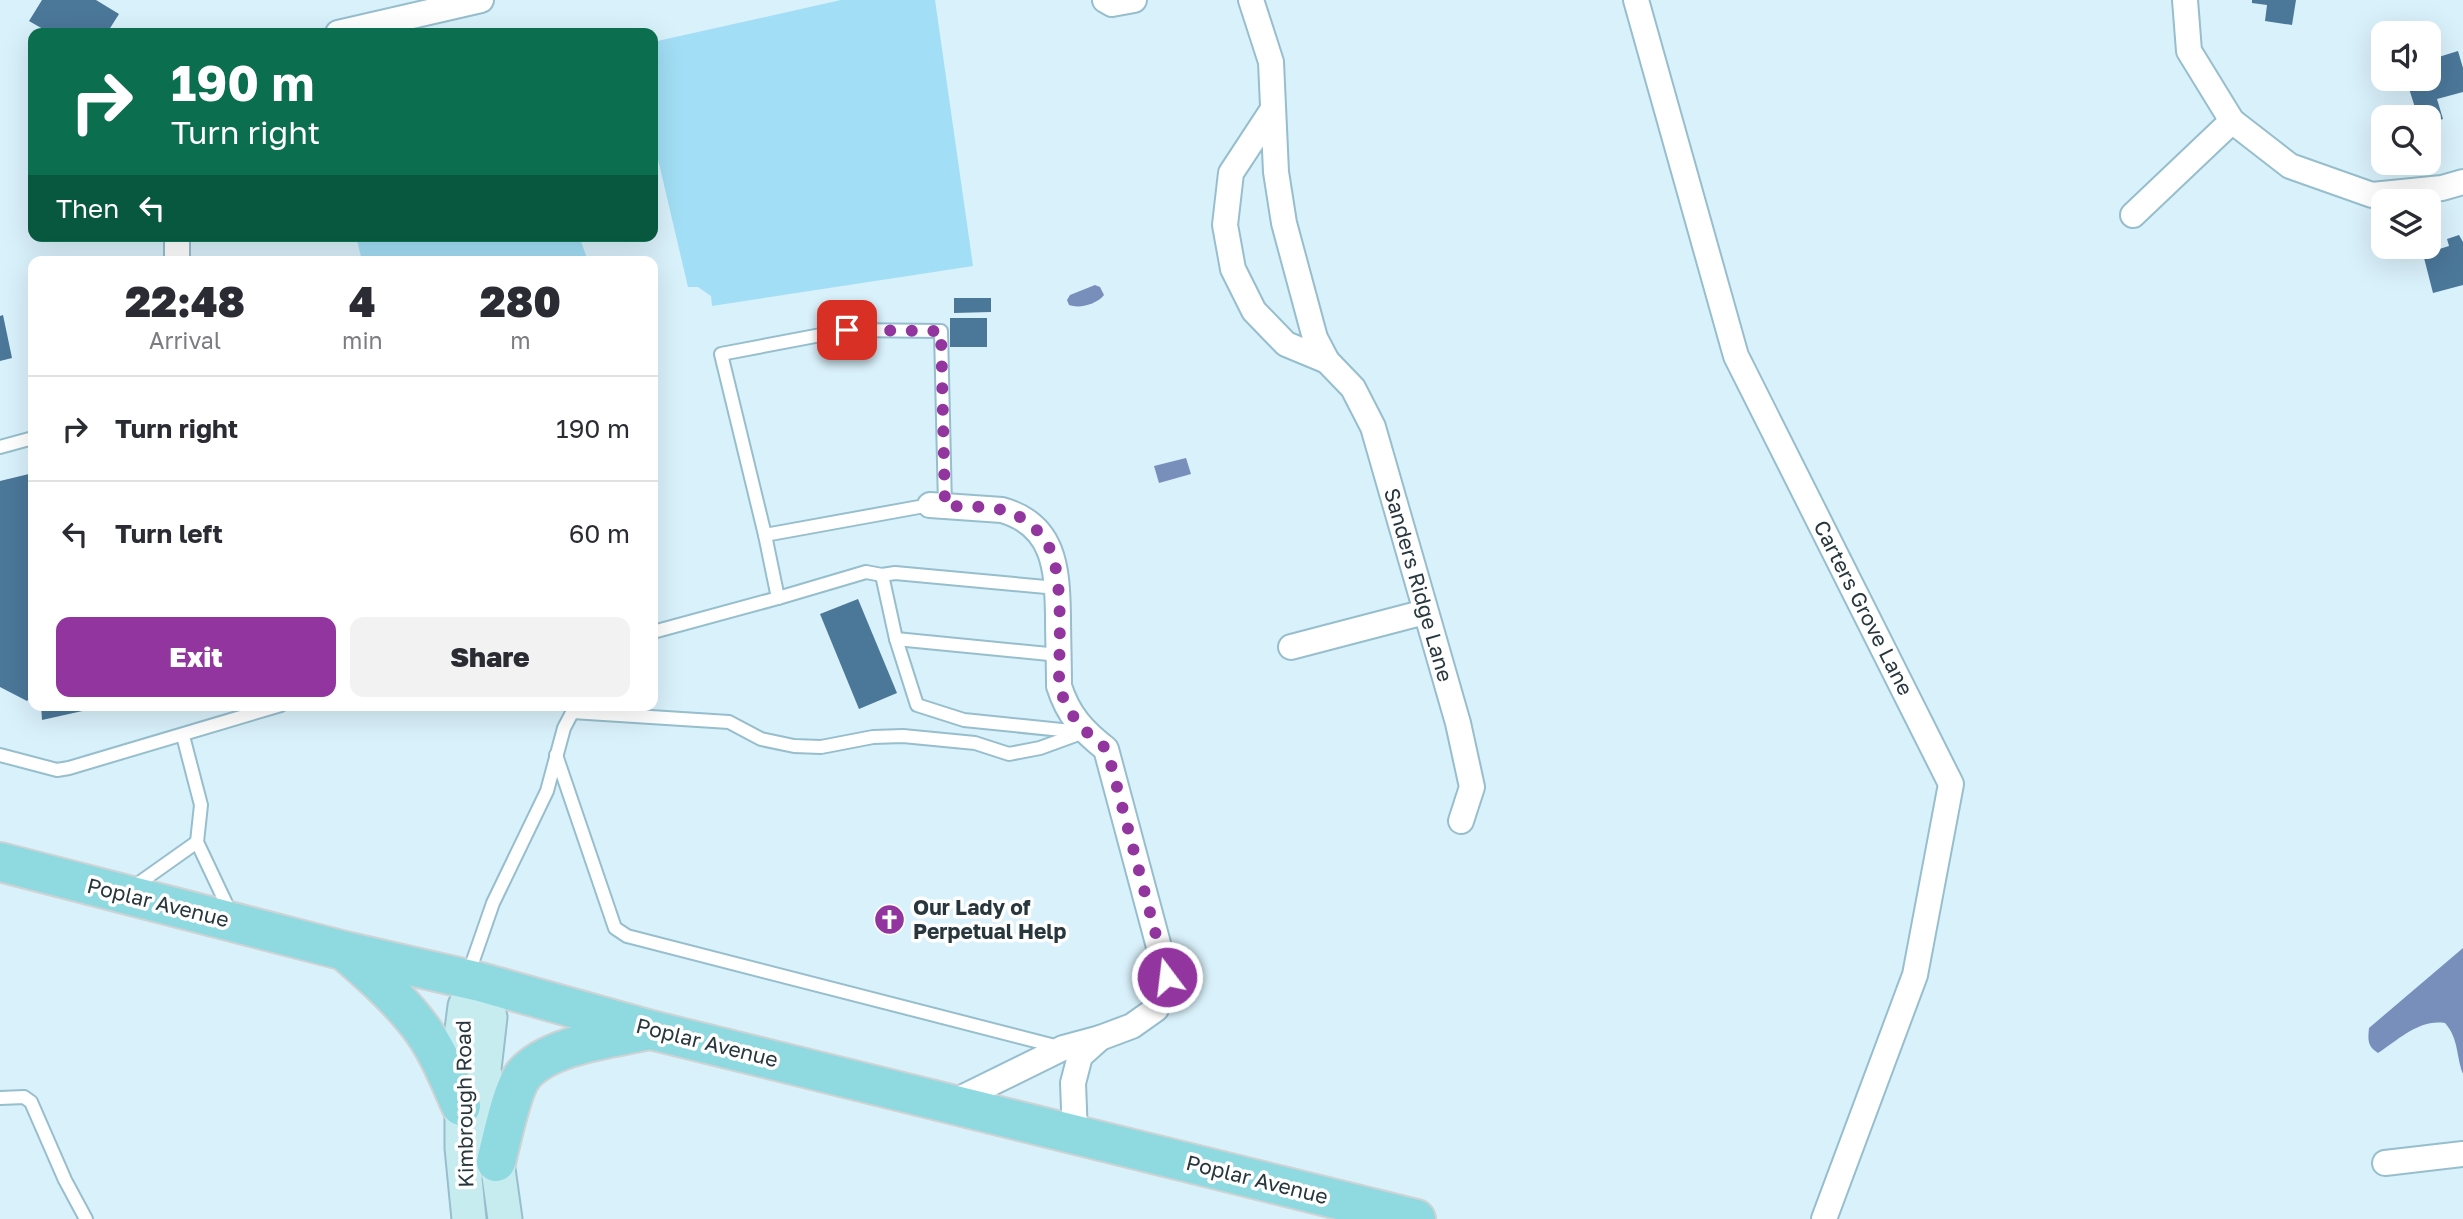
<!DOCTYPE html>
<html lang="en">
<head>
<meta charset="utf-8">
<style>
  :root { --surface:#fff; --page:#f2f2f3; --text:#2b2b33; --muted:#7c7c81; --line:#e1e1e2; --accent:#92359f }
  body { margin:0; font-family:"Golos Text",sans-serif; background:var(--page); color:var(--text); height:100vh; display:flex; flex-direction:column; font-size:26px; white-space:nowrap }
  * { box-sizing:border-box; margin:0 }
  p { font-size:23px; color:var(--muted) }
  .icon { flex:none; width:38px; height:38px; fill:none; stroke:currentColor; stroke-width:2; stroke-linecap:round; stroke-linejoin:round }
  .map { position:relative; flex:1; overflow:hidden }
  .sheet { position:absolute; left:28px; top:256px; width:630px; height:455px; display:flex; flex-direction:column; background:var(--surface); border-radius:14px; box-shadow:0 7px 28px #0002 }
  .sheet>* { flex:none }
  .banner { position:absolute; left:28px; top:28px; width:630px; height:214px; border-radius:14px; box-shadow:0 7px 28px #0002; background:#0b6e4f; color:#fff; overflow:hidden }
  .controls { position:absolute; left:2371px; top:21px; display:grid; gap:14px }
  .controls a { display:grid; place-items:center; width:70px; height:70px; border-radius:14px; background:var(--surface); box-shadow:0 7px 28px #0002; font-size:35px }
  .pin { position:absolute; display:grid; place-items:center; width:60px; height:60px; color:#fff; margin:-30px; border-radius:14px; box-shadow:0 4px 10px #0006 }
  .me { position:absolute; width:77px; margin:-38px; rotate:345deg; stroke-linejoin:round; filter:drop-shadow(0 0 5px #0008) }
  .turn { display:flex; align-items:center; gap:24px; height:147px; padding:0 28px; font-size:32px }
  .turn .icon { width:91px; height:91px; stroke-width:2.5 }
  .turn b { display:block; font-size:49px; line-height:60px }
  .then { display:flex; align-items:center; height:66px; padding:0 28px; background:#0003; gap:14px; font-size:26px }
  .eta { display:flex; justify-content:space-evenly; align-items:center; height:119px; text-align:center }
  .eta b { font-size:42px; font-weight:800; line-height:49px }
  .button { display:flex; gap:14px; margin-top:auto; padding:14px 28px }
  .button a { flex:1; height:80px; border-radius:14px; background:var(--accent); color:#fff; font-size:28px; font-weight:800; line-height:80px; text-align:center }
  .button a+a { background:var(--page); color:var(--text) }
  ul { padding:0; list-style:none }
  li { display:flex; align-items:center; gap:21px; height:105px; padding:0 28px; border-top:2px solid var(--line) }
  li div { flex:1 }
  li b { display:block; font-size:26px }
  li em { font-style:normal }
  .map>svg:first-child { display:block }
  .green { fill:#a2def5 }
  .water { fill:#788fbc }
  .building { fill:#4b7799 }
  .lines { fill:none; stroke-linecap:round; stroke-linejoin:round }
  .lane-casing { stroke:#96becd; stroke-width:16 }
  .street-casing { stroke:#96becd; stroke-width:28 }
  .secondary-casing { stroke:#96becd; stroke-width:37 }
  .primary-casing { stroke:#cfd3d4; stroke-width:42 }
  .lane { stroke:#fff; stroke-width:12 }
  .street { stroke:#fff; stroke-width:24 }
  .secondary { stroke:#c7ecf0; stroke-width:33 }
  .primary { stroke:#8fd9e0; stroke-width:38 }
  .route { stroke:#92359f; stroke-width:12; stroke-dasharray:0 21.6 }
  .labels { text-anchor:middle; stroke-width:7; stroke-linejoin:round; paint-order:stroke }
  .street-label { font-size:21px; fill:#27373d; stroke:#fff }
  .poi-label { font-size:21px; font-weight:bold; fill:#27373d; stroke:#fff; text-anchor:start }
</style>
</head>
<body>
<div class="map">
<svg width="2463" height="1219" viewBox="0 0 2463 1219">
  <rect width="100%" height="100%" fill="#d9f1fb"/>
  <g class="green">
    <polygon points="841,0 935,0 973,266 712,306 711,296 698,287 688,287 653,138 653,42"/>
    <polygon points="356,236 579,236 588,261 362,261"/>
  </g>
  <g class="water">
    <path d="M 1095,285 L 1100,287 L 1104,295 C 1097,304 1080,309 1069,305 L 1067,300 L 1070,295 Z"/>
    <polygon points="1186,458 1191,474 1159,483 1154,466"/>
    <path d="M 2463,948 L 2463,1074 C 2456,1056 2459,1039 2445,1023 C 2419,1019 2398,1040 2378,1053 C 2367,1046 2368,1040 2369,1028 Z"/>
  </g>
  <g class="building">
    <polygon points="42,0 96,0 119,14 107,33 77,33 70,29 68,33 50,33 29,21"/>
    <polygon points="2252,0 2296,0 2292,25 2265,21 2267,5 2252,3"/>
    <polygon points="2458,51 2463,68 2463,92 2437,99 2443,119 2429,123 2429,117 2418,117 2406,79 2429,79 2429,60"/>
    <polygon points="2459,235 2463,242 2463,285 2433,293 2423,254 2449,246 2447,239"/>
    <polygon points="954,298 991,298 991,312 954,313"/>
    <polygon points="3,315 12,358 0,361 0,316"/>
    <rect x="950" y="318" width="37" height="29"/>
    <polygon points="33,473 33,695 27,701 0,687 0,481"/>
    <polygon points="858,599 897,693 859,709 820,614"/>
    <polygon points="41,705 105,705 105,706 42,720"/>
  </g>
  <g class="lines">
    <defs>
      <g id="lane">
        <polyline points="0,447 33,438"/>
        <polyline points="930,505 765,535 721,354 847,330 941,331 945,506"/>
        <polyline points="882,575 896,639 917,705 964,720 1081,732"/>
        <polyline points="778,598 866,572 882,575 895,573 1057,588"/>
        <polyline points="653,632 778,598 765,535"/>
        <polyline points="896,639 1059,655"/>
        <polyline points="572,712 729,722 761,739 794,746 821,747 873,737 903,736 975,743 1009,754 1040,748 1084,732"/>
        <polyline points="183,736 201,805 197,842 231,914"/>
        <polyline points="0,755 57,770 69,768 281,705"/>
        <polyline points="556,755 615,928 627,936 1059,1047"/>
        <polyline points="132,888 197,842"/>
        <polyline points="468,975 493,903 547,791 564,728 575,707"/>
        <polyline points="0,1098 24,1097 31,1102 65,1180 86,1219"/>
      </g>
      <g id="street">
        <polyline points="1105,0 1112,4 1134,0"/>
        <polyline points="1251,0 1271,62 1276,172 1284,223 1315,338 1327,361 1286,344 1254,311 1233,269 1225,225 1231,173 1273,109"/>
        <polyline points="1636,0 1736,356 1951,784 1915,975 1824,1219"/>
        <polyline points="2185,0 2189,51 2232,121 2290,166 2372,195 2442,188 2463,182"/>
        <polyline points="338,33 481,0"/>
        <polyline points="2133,215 2232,121"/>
        <polyline points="177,236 177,261"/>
        <polyline points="1327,361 1353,388 1373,427 1458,723 1472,787 1461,821"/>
        <path d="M 930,505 L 1002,510 C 1055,525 1057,569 1058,615 C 1058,639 1059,663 1059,686 C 1068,715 1083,731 1106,749 L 1167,977 L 1156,1009 L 1132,1026 L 1100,1038"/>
        <polyline points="1291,647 1425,612"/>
        <polyline points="949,1104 1063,1048 1100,1038 1080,1056 1073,1083 1075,1135"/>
        <polyline points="2385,1163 2463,1154"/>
      </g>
      <g id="secondary">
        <polyline points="480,982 490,1017 484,1069 505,1219"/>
        <polyline points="469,1219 462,1148 462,1030 465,1006 480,982"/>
      </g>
      <g id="primary">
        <polyline points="0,862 345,951 480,982 651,1030 1416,1219"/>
        <path d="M 349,955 C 373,976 398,998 418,1024 C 437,1048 449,1079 461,1106"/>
        <path d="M 496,1162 C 501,1142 512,1088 524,1074 C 550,1045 608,1039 645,1031"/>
      </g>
    </defs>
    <use href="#lane" class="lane-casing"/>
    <use href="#street" class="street-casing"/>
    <use href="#secondary" class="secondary-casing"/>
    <use href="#primary" class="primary-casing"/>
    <use href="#lane" class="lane"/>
    <use href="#street" class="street"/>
    <use href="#secondary" class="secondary"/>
    <use href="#primary" class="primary"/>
  </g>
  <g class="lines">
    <path class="route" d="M 847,330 L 941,331 L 945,506 C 965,507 990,505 1009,512 C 1029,519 1047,537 1053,557 C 1063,590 1059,650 1059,686 C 1068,715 1083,731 1107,749 L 1167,977"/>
  </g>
  <defs>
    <symbol id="church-disc" viewBox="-11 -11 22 22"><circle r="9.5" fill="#92359f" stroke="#fff"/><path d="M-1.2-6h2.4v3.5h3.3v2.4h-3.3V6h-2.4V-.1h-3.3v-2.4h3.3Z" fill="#fff"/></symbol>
  </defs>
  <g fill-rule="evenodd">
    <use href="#church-disc" x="872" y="902" width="35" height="35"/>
  </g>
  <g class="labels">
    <g class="street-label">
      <text transform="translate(1418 585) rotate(74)" y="7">Sanders Ridge Lane</text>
      <text transform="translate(1863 608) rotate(63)" y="7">Carters Grove Lane</text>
      <text transform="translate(158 903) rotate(14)" y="7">Poplar Avenue</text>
      <text transform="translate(707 1043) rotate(14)" y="7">Poplar Avenue</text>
      <text transform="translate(465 1104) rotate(-91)" y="7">Kimbrough Road</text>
      <text transform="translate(1257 1180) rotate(14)" y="7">Poplar Avenue</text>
    </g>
    <g class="poi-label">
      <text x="913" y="915">Our Lady of<tspan x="913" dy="24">Perpetual Help</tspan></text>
    </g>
  </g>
</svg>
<div class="controls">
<a><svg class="icon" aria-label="sound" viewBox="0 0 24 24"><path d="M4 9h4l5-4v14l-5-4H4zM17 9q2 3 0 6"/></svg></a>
<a><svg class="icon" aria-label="search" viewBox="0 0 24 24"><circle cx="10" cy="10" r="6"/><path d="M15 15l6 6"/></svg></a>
<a><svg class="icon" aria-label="layers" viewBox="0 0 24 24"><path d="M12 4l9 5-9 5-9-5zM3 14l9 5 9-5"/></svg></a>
</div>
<div class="pin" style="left:847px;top:330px;background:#d93025"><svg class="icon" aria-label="arrive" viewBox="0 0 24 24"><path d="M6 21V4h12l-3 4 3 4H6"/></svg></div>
<svg class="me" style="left:1167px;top:977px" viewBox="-20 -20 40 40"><circle r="17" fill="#92359f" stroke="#fff" stroke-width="3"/><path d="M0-11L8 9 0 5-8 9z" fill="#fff"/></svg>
<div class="banner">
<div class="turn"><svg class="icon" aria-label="right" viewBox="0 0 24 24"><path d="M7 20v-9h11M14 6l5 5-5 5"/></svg><div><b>190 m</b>Turn right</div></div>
<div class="then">Then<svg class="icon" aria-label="left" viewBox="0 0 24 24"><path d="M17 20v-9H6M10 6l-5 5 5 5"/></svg></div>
</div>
<section class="sheet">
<div class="eta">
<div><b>22:48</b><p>Arrival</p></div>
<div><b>4</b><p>min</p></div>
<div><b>280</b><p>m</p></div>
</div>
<ul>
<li><svg class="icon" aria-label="right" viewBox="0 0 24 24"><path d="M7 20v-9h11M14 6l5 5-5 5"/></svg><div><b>Turn right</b></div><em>190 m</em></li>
<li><svg class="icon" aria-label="left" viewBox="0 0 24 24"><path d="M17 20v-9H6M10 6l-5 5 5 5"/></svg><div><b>Turn left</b></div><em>60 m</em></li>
</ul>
<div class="button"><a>Exit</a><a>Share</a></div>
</section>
</div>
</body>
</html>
